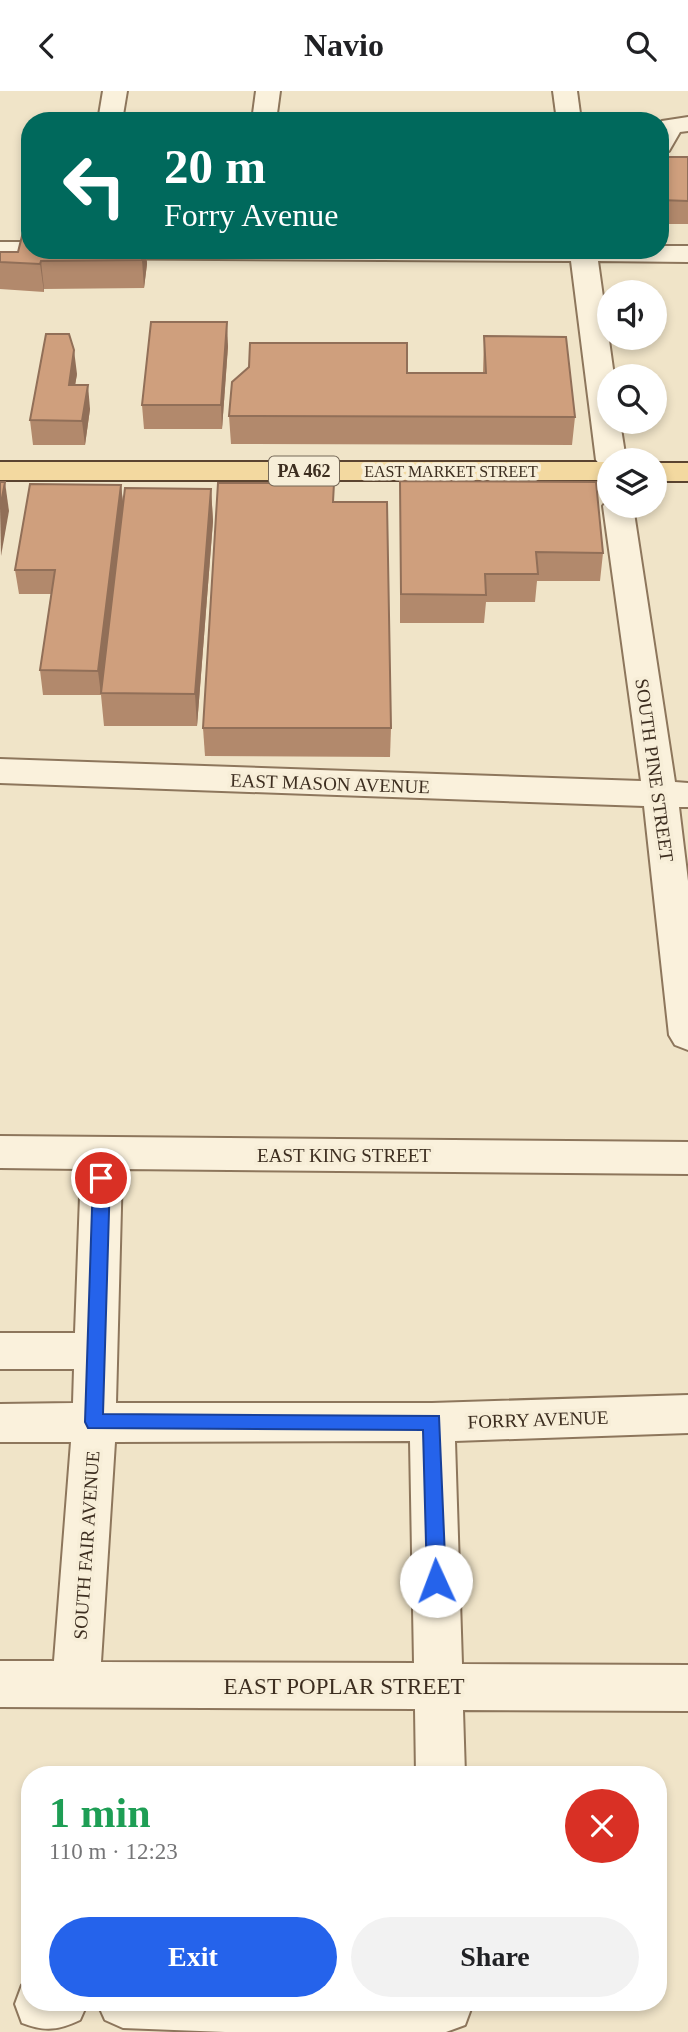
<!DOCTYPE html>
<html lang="en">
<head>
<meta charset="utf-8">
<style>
  :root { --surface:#fff; --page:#f2f2f2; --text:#202124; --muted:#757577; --accent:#2563eb }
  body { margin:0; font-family:Georgia,serif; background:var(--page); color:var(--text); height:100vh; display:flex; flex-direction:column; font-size:26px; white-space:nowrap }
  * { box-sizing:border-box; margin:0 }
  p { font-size:23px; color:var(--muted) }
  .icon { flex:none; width:38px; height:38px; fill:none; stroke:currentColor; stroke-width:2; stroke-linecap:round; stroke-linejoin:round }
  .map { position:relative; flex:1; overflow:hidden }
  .side { position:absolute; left:21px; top:1675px; width:646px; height:245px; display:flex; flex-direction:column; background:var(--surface); border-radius:28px; box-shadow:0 4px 10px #0003 }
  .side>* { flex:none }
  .top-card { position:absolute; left:21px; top:21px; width:648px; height:147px; border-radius:28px; box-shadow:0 4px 10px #0003; background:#00695c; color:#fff; overflow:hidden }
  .tools { position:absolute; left:597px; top:189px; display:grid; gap:14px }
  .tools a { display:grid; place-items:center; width:70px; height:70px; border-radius:50%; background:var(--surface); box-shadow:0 4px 10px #0003; font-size:35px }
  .pin { position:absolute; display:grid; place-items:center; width:60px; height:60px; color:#fff; margin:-30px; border:4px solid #fff; border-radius:50%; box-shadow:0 2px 7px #0007 }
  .me { position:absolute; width:77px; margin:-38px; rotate:358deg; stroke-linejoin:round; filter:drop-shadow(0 0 5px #0008) }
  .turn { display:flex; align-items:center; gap:24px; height:147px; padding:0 28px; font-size:32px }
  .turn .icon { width:91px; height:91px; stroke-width:2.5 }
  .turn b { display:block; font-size:49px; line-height:60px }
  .round { display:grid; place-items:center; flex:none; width:74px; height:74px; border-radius:37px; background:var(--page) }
  .head { display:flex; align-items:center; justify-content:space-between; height:119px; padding:0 28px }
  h1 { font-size:42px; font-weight:700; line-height:52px; color:#1e9e55 }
  .primary-button { display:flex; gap:14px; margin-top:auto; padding:14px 28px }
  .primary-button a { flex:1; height:80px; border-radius:42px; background:var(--accent); color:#fff; font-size:28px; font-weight:700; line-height:80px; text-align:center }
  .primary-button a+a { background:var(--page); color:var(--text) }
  header { display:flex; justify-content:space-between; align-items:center; height:91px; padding:0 28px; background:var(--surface); font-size:32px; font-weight:700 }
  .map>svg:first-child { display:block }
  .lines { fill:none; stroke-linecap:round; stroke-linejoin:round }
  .minor-casing { stroke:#8d765c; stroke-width:4 }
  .major-casing { stroke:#5b4430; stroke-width:4 }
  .minor { fill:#faf1dc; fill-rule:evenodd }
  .major { fill:#f3d9a0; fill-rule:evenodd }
  .wall { fill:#b2896c }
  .shaded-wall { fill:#916f58 }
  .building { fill:#cf9f7d; stroke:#916f58; stroke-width:2 }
  .route { fill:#2563eb; stroke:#184099; stroke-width:2 }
  .labels { text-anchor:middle; stroke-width:7; stroke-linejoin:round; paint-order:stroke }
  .far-street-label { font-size:16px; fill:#3d2e20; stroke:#f7eed8 }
  .shield { fill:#f7eed8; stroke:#756857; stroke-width:2 }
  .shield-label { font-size:18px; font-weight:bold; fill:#3d2e20 }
  .street-label { font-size:19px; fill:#3d2e20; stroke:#f7eed8 }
  .near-street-label { font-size:23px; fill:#3d2e20; stroke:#f7eed8 }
</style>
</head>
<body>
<header><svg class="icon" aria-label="back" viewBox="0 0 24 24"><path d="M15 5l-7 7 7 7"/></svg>Navio<svg class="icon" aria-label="search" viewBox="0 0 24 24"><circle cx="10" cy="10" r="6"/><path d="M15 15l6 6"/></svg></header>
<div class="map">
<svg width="688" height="1941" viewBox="0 0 688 1941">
  <rect width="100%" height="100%" fill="#f0e4c8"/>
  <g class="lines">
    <defs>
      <g id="minor">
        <polygon points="103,0 127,0 122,30 98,30"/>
        <polygon points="256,0 280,0 276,30 252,30"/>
        <polygon points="553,0 577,0 581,30 557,30"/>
        <polygon points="688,26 688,40 680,41 669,60 660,62 662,30"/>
        <polygon points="0,151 30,151 30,159 660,159 660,155 688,155 688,171 598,170 614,285 609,285 609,331 620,331 626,369 609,369 609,377 601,375 596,369 571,170 52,167 41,162 30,167 0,167"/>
        <polygon points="609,408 609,415 633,415 675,691 688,692 688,716 679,716 688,790 688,959 675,954 669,944 644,715 0,692 0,668 641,690 603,415"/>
        <path d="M 0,1045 L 688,1051 L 688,1083 L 122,1078 L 116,1312 L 432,1312 L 688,1304 L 688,1342 L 455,1350 L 462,1573 L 688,1574 L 688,1620 L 463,1619 L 465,1684 L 416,1684 L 415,1618 L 0,1616 L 0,1570 L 54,1570 L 71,1351 L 0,1351 L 0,1313 L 73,1312 L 74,1278 L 0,1278 L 0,1242 L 75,1242 L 81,1078 L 0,1077 ZM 410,1350 L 414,1572 L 101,1571 L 115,1351 Z"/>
        <path d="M 30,1891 L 30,1911 L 88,1911 L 80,1929 C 59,1939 45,1941 22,1932 L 15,1913 L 22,1894 Z"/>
        <polygon points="97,1911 471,1911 472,1915 465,1934 446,1941 225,1941 123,1937 105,1929"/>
      </g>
      <g id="major">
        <rect x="0" y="371" width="609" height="18"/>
        <rect x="654" y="372" width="34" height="18"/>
      </g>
    </defs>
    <use href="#minor" class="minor-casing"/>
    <use href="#major" class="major-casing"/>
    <use href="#minor" class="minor"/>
    <use href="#major" class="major"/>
  </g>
  <g class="wall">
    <rect x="660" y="66" width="28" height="67"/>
    <polygon points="30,159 146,159 147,173 144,197 44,198 44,201 0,198 0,161 18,161"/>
    <polygon points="484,245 575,326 572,354 231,353 229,325 407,282 483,282"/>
    <polygon points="228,255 222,338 144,338 142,314"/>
    <polygon points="77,283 75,294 90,318 85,354 33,354 30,329"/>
    <polygon points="400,390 603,462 600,490 537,490 535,511 486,511 484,532 400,532"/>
    <polygon points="121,394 123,414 211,398 213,430 197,635 104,635 101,604 43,604 40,579 51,503 19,503 15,479"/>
    <polygon points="203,637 391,637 390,666 205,665"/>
  </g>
  <g class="shaded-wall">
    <polygon points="143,159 146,159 147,173 144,197 142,169"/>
    <polygon points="41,170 44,198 44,201 40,173"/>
    <polygon points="227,231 228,255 222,338 221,314"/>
    <polygon points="74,259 77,283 71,318 69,294"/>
    <polygon points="88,294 90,318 85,354 82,330"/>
    <polygon points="5,391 9,420 1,465 0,417"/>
    <polygon points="121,394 124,419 101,604 98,580"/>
    <polygon points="211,398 213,430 197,635 195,603"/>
  </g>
  <g class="building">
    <polygon points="660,66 688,66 688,110 660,109"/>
    <polygon points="23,141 30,141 30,159 143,159 142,169 41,170 40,173 0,171 0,161 18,161"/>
    <polygon points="151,231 227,231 221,314 142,314"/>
    <polygon points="46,243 69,243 74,259 69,294 88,294 82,330 30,329"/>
    <polygon points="484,245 566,246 575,326 229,325 232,291 249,276 250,252 407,252 407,282 486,282"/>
    <polygon points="400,390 596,391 603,462 536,461 538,483 485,483 486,504 401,503"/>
    <polygon points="0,391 5,391 0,417"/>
    <polygon points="218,392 334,392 333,411 387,411 391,637 203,637"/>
    <polygon points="30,393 121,394 98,580 40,579 55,479 15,479"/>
    <polygon points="125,397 211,398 195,603 101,602"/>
  </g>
  <polygon class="route" points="101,1080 110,1087 103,1323 439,1325 446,1490 443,1496 436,1499 430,1496 427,1490 423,1339 88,1337 85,1331 93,1087"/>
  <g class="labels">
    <g class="far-street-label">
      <text x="451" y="386">EAST MARKET STREET</text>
    </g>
    <rect class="shield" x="269" y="365.5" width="70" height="29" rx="5"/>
    <g class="shield-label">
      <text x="304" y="386">PA 462</text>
    </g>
    <g class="street-label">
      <text transform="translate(655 679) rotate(82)" y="7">SOUTH PINE STREET</text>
      <text transform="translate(330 692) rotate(2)" y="7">EAST MASON AVENUE</text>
      <text x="344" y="1071">EAST KING STREET</text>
      <text transform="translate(538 1328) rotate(-2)" y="7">FORRY AVENUE</text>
      <text transform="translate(86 1454) rotate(-86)" y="7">SOUTH FAIR AVENUE</text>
    </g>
    <g class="near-street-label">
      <text x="344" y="1603">EAST POPLAR STREET</text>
    </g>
  </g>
</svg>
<div class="tools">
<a><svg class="icon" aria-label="sound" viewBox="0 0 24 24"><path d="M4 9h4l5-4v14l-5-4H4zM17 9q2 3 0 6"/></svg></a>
<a><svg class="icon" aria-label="search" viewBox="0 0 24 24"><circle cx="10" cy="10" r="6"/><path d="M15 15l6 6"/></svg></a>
<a><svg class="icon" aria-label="layers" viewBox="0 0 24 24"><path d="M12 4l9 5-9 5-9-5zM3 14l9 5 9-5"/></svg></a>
</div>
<div class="pin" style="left:101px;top:1087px;background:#d93025"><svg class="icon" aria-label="arrive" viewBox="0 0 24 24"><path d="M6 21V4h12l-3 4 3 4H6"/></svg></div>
<svg class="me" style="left:436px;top:1490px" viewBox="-20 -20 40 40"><circle r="19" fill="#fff"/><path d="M0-13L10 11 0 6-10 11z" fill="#2563eb"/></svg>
<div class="top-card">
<div class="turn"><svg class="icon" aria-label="left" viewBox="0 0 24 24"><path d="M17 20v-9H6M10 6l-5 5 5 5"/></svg><div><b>20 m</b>Forry Avenue</div></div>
</div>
<section class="side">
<div class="head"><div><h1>1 min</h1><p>110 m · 12:23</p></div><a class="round" style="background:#d93025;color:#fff"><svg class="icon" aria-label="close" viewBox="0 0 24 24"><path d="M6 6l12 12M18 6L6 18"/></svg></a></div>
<div class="primary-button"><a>Exit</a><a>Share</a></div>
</section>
</div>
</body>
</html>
